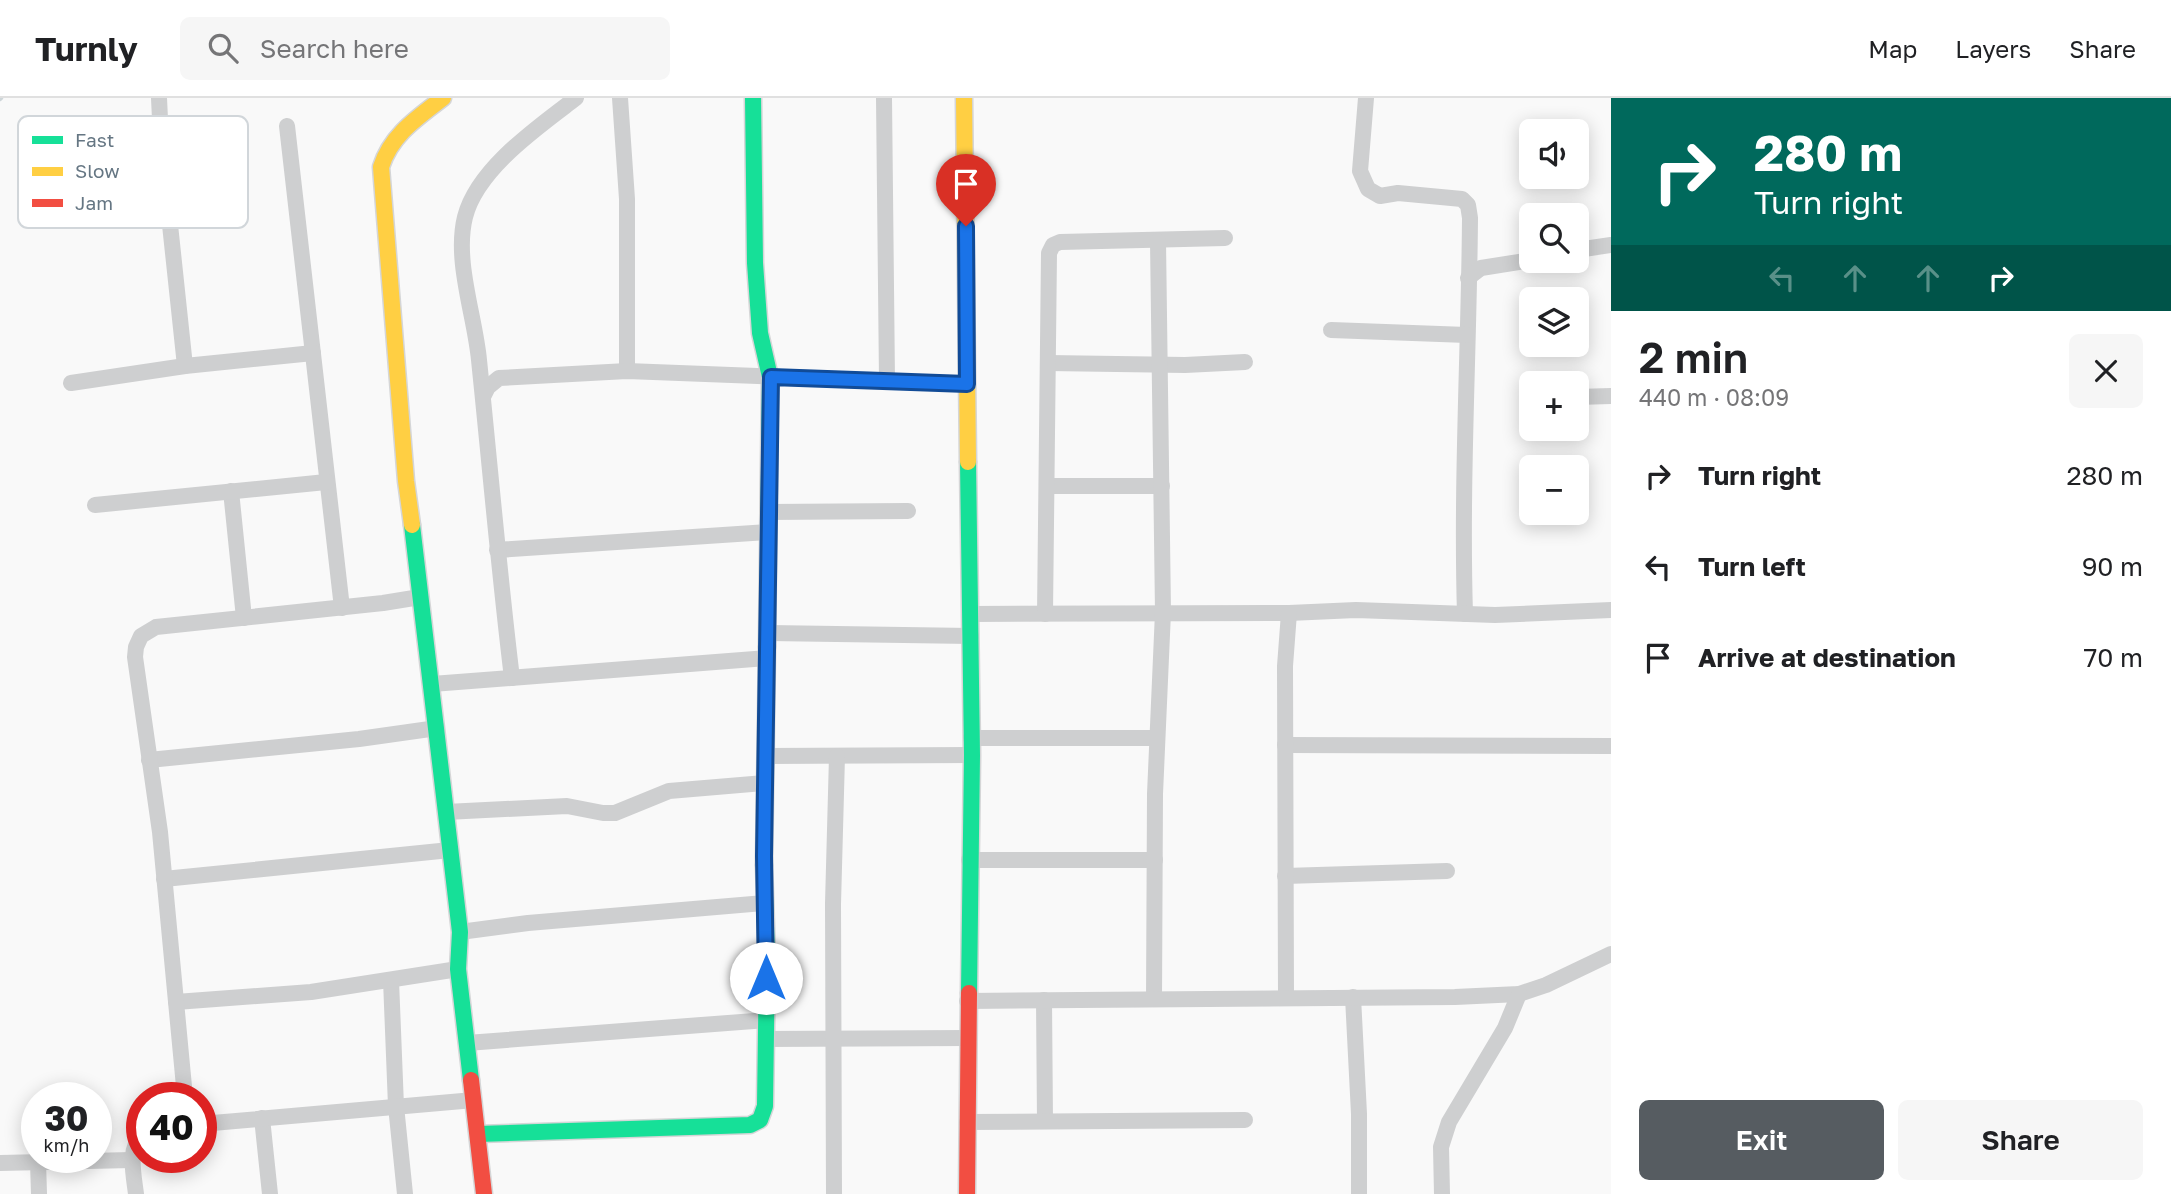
<!DOCTYPE html>
<html lang="en">
<head>
<meta charset="utf-8">
<style>
  :root { --surface:#fff; --page:#f6f6f6; --text:#202124; --muted:#757577; --line:#e0e0e0; --accent:#565c61 }
  body { margin:0; font-family:"Golos Text",sans-serif; background:var(--page); color:var(--text); height:100vh; display:flex; flex-direction:column; font-size:26px; white-space:nowrap }
  * { box-sizing:border-box; margin:0 }
  p { font-size:23px; color:var(--muted) }
  .icon { flex:none; width:38px; height:38px; fill:none; stroke:currentColor; stroke-width:2; stroke-linecap:round; stroke-linejoin:round }
  .map { position:relative; flex:1; overflow:hidden }
  .panel { display:flex; flex-direction:column; background:var(--surface); width:560px }
  .panel>* { flex:none }
  .top-card { background:#00695c; color:#fff; overflow:hidden }
  .controls { position:absolute; left:1519px; top:21px; display:grid; gap:14px }
  .controls a { display:grid; place-items:center; width:70px; height:70px; border-radius:10px; background:var(--surface); box-shadow:0 4px 18px #0003; font-size:35px }
  .speed { position:absolute; left:21px; top:984px; display:flex; gap:14px; font-size:35px; font-weight:700; text-align:center }
  .speed>* { display:grid; place-content:center; width:91px; height:91px; border-radius:50%; background:var(--surface); box-shadow:0 4px 18px #0003; line-height:1 }
  .speed small { font-size:18px; font-weight:400 }
  .speed .limit { border:10px solid #d22; background:#fff; color:#111 }
  .pin { position:absolute; display:grid; place-items:center; width:60px; height:60px; color:#fff; margin:-72px -30px; border-radius:50% 50% 50% 0; rotate:-45deg; box-shadow:0 0 7px #0007 }
  .pin .icon { rotate:45deg }
  .me { position:absolute; width:77px; margin:-38px; rotate:0deg; stroke-linejoin:round; filter:drop-shadow(0 0 5px #0008) }
  .turn { display:flex; align-items:center; gap:24px; height:147px; padding:0 28px; font-size:32px }
  .turn .icon { width:91px; height:91px; stroke-width:2.5 }
  .turn b { display:block; font-size:49px; line-height:60px }
  .lanes { display:flex; align-items:center; height:66px; padding:0 28px; background:#0003; justify-content:center; gap:35px; direction:ltr }
  .lanes .off { opacity:.35 }
  .round { display:grid; place-items:center; flex:none; width:74px; height:74px; border-radius:10px; background:var(--page) }
  .summary { display:flex; align-items:center; justify-content:space-between; height:119px; padding:0 28px }
  h1 { font-size:42px; font-weight:600; line-height:52px }
  .action { display:flex; gap:14px; margin-top:auto; padding:14px 28px }
  .action a { flex:1; height:80px; border-radius:10px; background:var(--accent); color:#fff; font-size:28px; font-weight:600; line-height:80px; text-align:center }
  .action a+a { background:var(--page); color:var(--text) }
  ul { padding:0; list-style:none }
  li { display:flex; align-items:center; gap:21px; height:91px; padding:0 28px }
  li div { flex:1 }
  li b { display:block; font-size:26px }
  li em { font-style:normal }
  header { display:flex; align-items:center; gap:42px; box-sizing:border-box; height:98px; padding:0 35px; background:var(--surface); border-bottom:2px solid var(--line) }
  header strong { font-size:33px }
  nav { display:flex; gap:38px; margin-inline-start:auto; font-size:24px }
  .search { width:490px; height:63px; background:var(--page); display:flex; align-items:center; gap:18px; box-sizing:border-box; padding:0 24px; border-radius:10px; color:var(--muted); font-size:26px }
  main { display:flex; flex:1; min-height:0 }
  .map>svg:first-child { display:block }
  .lines { fill:none; stroke-linecap:round; stroke-linejoin:round }
  .stream { stroke:#ced6d9; stroke-width:4.5 }
  .fast-casing { stroke:#d5d6d7; stroke-width:19 }
  .slow-casing { stroke:#d5d6d7; stroke-width:19 }
  .jam-casing { stroke:#d5d6d7; stroke-width:19 }
  .street { stroke:#cecfd0; stroke-width:16 }
  .fast { stroke:#16e098; stroke-width:16 }
  .slow { stroke:#ffcf43; stroke-width:16 }
  .jam { stroke:#f24e42; stroke-width:16 }
  .route-casing { stroke:#114b97; stroke-width:18 }
  .route { stroke:#1a73e8; stroke-width:12 }
  .key { fill:#fff; stroke:#d1d6da; stroke-width:2 }
  .key-label { font-size:19px; fill:#657683 }
</style>
</head>
<body>
<header>
<strong>Turnly</strong>
<div class="search"><svg class="icon" aria-label="search" viewBox="0 0 24 24"><circle cx="10" cy="10" r="6"/><path d="M15 15l6 6"/></svg>Search here</div>
<nav><a>Map</a><a>Layers</a><a>Share</a></nav>
</header>
<main>
<div class="map">
<svg width="1611" height="1096" viewBox="0 0 1611 1096">
  <rect width="100%" height="100%" fill="#f9f9f9"/>
  <g class="lines">
    <polyline class="stream" points="0,1 1,0"/>
    <defs>
      <g id="fast">
        <polyline points="753,0 755,165 760,235 770,279 767,549"/>
        <polyline points="968,364 972,657 969,895"/>
        <polyline points="412,427 460,834 458,871 471,982"/>
        <polyline points="478,1036 750,1027 760,1022 765,1008 767,859 764,767"/>
      </g>
      <g id="slow">
        <polyline points="964,0 968,364"/>
        <path d="M 412,427 L 406,383 L 381,69 C 391,37 417,20 443,0"/>
        <polyline points="764,767 767,549"/>
      </g>
      <g id="jam">
        <polyline points="471,982 484,1096"/>
        <polyline points="967,1096 969,895"/>
      </g>
    </defs>
    <use href="#fast" class="fast-casing"/>
    <use href="#slow" class="slow-casing"/>
    <use href="#jam" class="jam-casing"/>
    <g class="street">
      <polyline points="159,0 161,42 185,268"/>
      <polyline points="620,0 627,101 627,273"/>
      <polyline points="884,0 887,283"/>
      <path d="M 1366,0 L 1360,73 L 1368,91 L 1380,98 L 1398,95 L 1462,101 L 1468,107 L 1470,120 C 1469,252 1461,384 1465,516"/>
      <polyline points="287,28 342,510"/>
      <polyline points="1577,152 1611,147"/>
      <polyline points="1468,180 1481,170 1531,162"/>
      <polyline points="1331,232 1467,237"/>
      <polyline points="1048,265 1185,267 1245,264"/>
      <polyline points="71,285 185,268 313,255"/>
      <polyline points="483,299 488,289 499,280 627,273 967,286"/>
      <polyline points="1577,299 1611,298"/>
      <polyline points="1047,388 1162,388"/>
      <polyline points="231,393 244,520"/>
      <polyline points="95,407 326,384"/>
      <polyline points="768,414 908,413"/>
      <polyline points="497,452 768,434"/>
      <polyline points="971,516 1289,515 1356,512 1495,517 1611,512"/>
      <polyline points="1045,516 1049,155 1053,147 1060,144 1225,140"/>
      <polyline points="769,535 971,538"/>
      <path d="M 512,580 C 499,474 490,368 479,262 C 475,218 454,163 465,119 C 477,71 538,29 576,0"/>
      <polyline points="432,586 767,560"/>
      <polyline points="971,640 1157,640"/>
      <polyline points="1285,647 1611,648"/>
      <polyline points="766,658 972,657"/>
      <polyline points="149,662 359,641 437,630"/>
      <polyline points="446,714 567,708 603,715 615,715 669,693 765,685"/>
      <polyline points="969,762 1155,762"/>
      <polyline points="1285,778 1447,773"/>
      <polyline points="164,781 450,752"/>
      <polyline points="460,834 528,825 765,805"/>
      <polyline points="391,882 396,1008 405,1096"/>
      <polyline points="1286,899 1285,568 1289,515"/>
      <polyline points="1353,899 1359,1016 1359,1096"/>
      <polyline points="1154,901 1155,696 1163,514 1158,143"/>
      <polyline points="1044,902 1045,1023"/>
      <polyline points="967,903 1455,899 1519,896 1546,887 1611,856"/>
      <polyline points="176,904 311,894 458,871"/>
      <polyline points="766,941 967,940"/>
      <polyline points="467,945 766,922"/>
      <polyline points="185,999 160,734 135,559 136,549 141,538 156,529 383,505 420,499"/>
      <polyline points="262,1020 270,1096"/>
      <polyline points="967,1024 1245,1022"/>
      <polyline points="201,1026 474,1002"/>
      <polyline points="38,1064 39,1096"/>
      <polyline points="0,1065 132,1062"/>
      <path d="M 136,1096 C 134,1078 127,1051 142,1037"/>
      <polyline points="834,1096 833,806 837,658"/>
      <polyline points="1442,1096 1441,1049 1449,1024 1505,930 1519,896"/>
    </g>
    <use href="#fast" class="fast"/>
    <use href="#slow" class="slow"/>
    <use href="#jam" class="jam"/>
  </g>
  <g class="lines">
    <defs>
      <polyline id="route" points="766,880 764,758 771,279 967,286 966,128"/>
    </defs>
    <use href="#route" class="route-casing"/>
    <use href="#route" class="route"/>
  </g>
  <rect x="18" y="18" width="230" height="112" rx="10" class="key"/>
  <rect x="32" y="38" width="31" height="8" fill="#16e098"/>
  <rect x="32" y="69" width="31" height="9" fill="#ffcf43"/>
  <rect x="32" y="101" width="31" height="8" fill="#f24e42"/>
  <g class="key-label">
    <text x="75" y="49">Fast</text>
    <text x="75" y="80">Slow</text>
    <text x="75" y="112">Jam</text>
  </g>
</svg>
<div class="controls">
<a><svg class="icon" aria-label="sound" viewBox="0 0 24 24"><path d="M4 9h4l5-4v14l-5-4H4zM17 9q2 3 0 6"/></svg></a>
<a><svg class="icon" aria-label="search" viewBox="0 0 24 24"><circle cx="10" cy="10" r="6"/><path d="M15 15l6 6"/></svg></a>
<a><svg class="icon" aria-label="layers" viewBox="0 0 24 24"><path d="M12 4l9 5-9 5-9-5zM3 14l9 5 9-5"/></svg></a>
<a>+</a>
<a>−</a>
</div>
<div class="speed"><div>30<small>km/h</small></div><div class="limit">40</div></div>
<div class="pin" style="left:966px;top:128px;background:#d93025"><svg class="icon" aria-label="arrive" viewBox="0 0 24 24"><path d="M6 21V4h12l-3 4 3 4H6"/></svg></div>
<svg class="me" style="left:766px;top:880px" viewBox="-20 -20 40 40"><circle r="19" fill="#fff"/><path d="M0-13L10 11 0 6-10 11z" fill="#1a73e8"/></svg>
</div>
<section class="panel">
<div class="top-card">
<div class="turn"><svg class="icon" aria-label="right" viewBox="0 0 24 24"><path d="M7 20v-9h11M14 6l5 5-5 5"/></svg><div><b>280 m</b>Turn right</div></div>
<div class="lanes"><svg class="icon off" aria-label="left" viewBox="0 0 24 24"><path d="M17 20v-9H6M10 6l-5 5 5 5"/></svg><svg class="icon off" aria-label="ahead" viewBox="0 0 24 24"><path d="M12 20V5M6 11l6-6 6 6"/></svg><svg class="icon off" aria-label="ahead" viewBox="0 0 24 24"><path d="M12 20V5M6 11l6-6 6 6"/></svg><svg class="icon" aria-label="right" viewBox="0 0 24 24"><path d="M7 20v-9h11M14 6l5 5-5 5"/></svg></div>
</div>
<div class="summary"><div><h1>2 min</h1><p>440 m · 08:09</p></div><a class="round"><svg class="icon" aria-label="close" viewBox="0 0 24 24"><path d="M6 6l12 12M18 6L6 18"/></svg></a></div>
<ul>
<li><svg class="icon" aria-label="right" viewBox="0 0 24 24"><path d="M7 20v-9h11M14 6l5 5-5 5"/></svg><div><b>Turn right</b></div><em>280 m</em></li>
<li><svg class="icon" aria-label="left" viewBox="0 0 24 24"><path d="M17 20v-9H6M10 6l-5 5 5 5"/></svg><div><b>Turn left</b></div><em>90 m</em></li>
<li><svg class="icon" aria-label="arrive" viewBox="0 0 24 24"><path d="M6 21V4h12l-3 4 3 4H6"/></svg><div><b>Arrive at destination</b></div><em>70 m</em></li>
</ul>
<div class="action"><a>Exit</a><a>Share</a></div>
</section>
</main>
</body>
</html>
